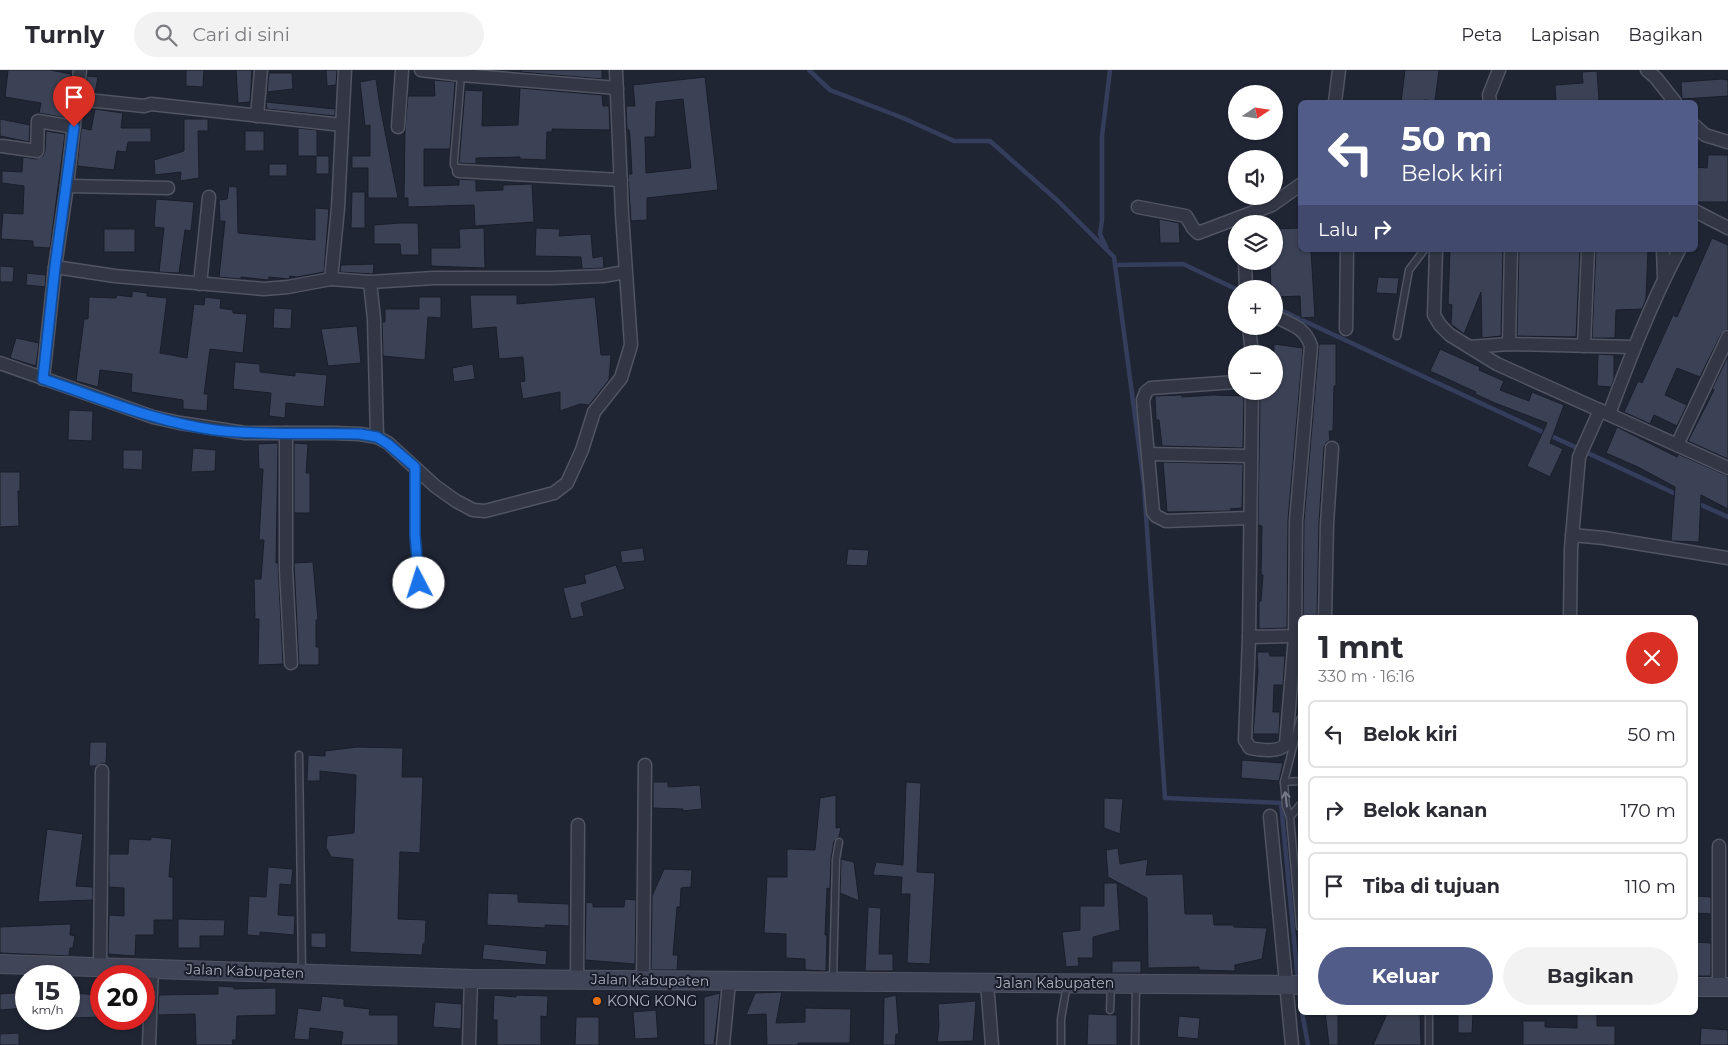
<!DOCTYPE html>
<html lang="id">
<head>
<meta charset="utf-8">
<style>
  :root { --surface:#fff; --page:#f2f2f3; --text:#2b2b33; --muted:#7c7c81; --line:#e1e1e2; --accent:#525c89 }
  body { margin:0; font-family:Montserrat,sans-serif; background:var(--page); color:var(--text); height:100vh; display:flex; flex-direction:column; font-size:19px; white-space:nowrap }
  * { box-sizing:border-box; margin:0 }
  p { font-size:16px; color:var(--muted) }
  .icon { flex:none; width:28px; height:28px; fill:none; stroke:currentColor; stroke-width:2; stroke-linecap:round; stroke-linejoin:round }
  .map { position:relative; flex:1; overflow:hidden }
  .drawer { position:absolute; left:1298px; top:545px; width:400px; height:400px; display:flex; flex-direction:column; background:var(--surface); border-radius:8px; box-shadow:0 1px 4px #0004 }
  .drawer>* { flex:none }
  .top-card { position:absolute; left:1298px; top:30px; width:400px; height:152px; border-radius:8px; box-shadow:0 1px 4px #0004; background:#525c89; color:#fff; overflow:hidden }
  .needle { width:32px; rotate:77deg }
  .fabs { position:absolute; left:1228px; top:15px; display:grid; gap:10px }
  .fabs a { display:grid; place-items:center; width:55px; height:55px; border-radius:50%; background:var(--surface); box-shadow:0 1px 4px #0004; font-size:25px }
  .speed { position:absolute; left:15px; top:895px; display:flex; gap:10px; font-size:25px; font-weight:700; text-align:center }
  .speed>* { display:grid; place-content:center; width:65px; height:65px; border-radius:50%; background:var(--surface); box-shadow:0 1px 4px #0004; line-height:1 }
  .speed small { font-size:12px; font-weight:400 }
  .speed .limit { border:8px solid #d22; background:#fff; color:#111 }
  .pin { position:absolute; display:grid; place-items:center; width:42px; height:42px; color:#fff; margin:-51px -21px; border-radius:50% 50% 50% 0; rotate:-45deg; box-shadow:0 0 5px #0007 }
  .pin .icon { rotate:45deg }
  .me { position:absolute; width:55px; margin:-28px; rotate:355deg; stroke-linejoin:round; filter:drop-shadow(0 0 4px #0008) }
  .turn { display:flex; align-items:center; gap:18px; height:105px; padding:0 20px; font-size:22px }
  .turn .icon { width:65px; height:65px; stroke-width:2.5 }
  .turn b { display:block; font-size:35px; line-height:42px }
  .then { display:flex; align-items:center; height:48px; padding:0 20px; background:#0003; gap:10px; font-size:19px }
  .round { display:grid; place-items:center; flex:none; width:52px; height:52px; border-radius:26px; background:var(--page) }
  .overview { display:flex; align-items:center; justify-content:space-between; height:85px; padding:0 20px }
  h1 { font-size:30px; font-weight:700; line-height:38px }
  .button { display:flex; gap:10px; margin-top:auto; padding:10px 20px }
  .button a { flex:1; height:58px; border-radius:30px; background:var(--accent); color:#fff; font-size:20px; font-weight:700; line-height:58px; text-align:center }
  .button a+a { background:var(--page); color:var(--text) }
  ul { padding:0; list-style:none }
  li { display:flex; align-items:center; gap:15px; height:68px; margin:0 10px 8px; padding:0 10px; border:2px solid var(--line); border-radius:8px }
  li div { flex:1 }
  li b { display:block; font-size:19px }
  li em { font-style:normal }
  header { display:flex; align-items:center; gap:30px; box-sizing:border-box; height:70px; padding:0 25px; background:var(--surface); border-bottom:1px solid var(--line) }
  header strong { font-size:24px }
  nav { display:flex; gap:28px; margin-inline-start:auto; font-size:18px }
  .search { width:350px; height:45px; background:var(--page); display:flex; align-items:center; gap:12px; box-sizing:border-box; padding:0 18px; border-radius:28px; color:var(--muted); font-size:19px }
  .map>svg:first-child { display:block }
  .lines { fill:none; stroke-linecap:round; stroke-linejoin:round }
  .stream { stroke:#343d5b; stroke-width:4.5 }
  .building { fill:#3c4255; stroke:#1a1e2b; fill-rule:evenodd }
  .service-casing { stroke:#505463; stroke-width:9 }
  .minor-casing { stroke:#505463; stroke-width:15 }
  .secondary-casing { stroke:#505463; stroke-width:20 }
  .service { stroke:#333745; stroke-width:6 }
  .minor { stroke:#333745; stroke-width:12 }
  .secondary { stroke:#414558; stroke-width:18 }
  .oneway { stroke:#767a8a }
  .route-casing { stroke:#114b97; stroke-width:12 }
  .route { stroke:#1a73e8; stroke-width:9 }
  .food-dot { fill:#e8710a; stroke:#191c29; stroke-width:2 }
  .labels { text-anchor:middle; stroke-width:4; stroke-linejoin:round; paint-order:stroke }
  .street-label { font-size:14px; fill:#adb1c2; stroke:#191c29 }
  .poi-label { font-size:14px; fill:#adb1c2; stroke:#191c29; text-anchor:start }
</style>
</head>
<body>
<header>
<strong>Turnly</strong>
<div class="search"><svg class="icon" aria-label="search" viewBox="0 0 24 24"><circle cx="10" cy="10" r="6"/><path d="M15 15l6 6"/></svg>Cari di sini</div>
<nav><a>Peta</a><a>Lapisan</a><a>Bagikan</a></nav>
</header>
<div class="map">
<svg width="1728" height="975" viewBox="0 0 1728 975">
  <rect width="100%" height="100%" fill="#202534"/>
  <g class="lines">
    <g class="stream">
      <polyline points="809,0 830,20 903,48 954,71 990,71 1057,130 1114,187 1144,415 1165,728 1281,733 1298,911"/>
      <polyline points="1106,177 1100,164 1102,150 1102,66 1110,0"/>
      <polyline points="1116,195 1183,194 1236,219"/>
      <polyline points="1274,237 1678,425"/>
      <polyline points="1697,433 1728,447"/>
      <polyline points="1299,918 1300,930"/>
      <polyline points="1302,942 1308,975"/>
    </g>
  </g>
  <g class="building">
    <polygon points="8,0 50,0 71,4 66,48 39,43 41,33 5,27"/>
    <polygon points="186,0 204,0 203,17 186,16"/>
    <polygon points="236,0 252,0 250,32 238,33"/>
    <polygon points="326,0 337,0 336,15 327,16"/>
    <polygon points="521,0 602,0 602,9 521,2"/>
    <polygon points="1405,0 1439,0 1435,31 1424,30 1424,32 1401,32"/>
    <polygon points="1597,1 1599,31 1556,32 1555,15 1583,13 1582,2"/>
    <polygon points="269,3 292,3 293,19 267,22"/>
    <polygon points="87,6 98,7 95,23 86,22"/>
    <path d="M 705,7 L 718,120 L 647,128 L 647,150 L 631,151 L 628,104 L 632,104 L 630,67 L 629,60 L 627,60 L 626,36 L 635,36 L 633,15 ZM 683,29 L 691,98 L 646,103 L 645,67 L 655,67 L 656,32 Z"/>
    <polygon points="376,9 380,36 398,128 368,128 368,98 352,98 352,86 370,86 370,55 365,56 360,12"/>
    <polygon points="1722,9 1728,10 1728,26 1682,29 1681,12"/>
    <polygon points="434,10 455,12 450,79 424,79 424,116 459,115 459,109 476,110 476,121 503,120 503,115 532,114 534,152 475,156 474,135 408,137 408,128 404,128 405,60 408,26 435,26"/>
    <polygon points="520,18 602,25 603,36 609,36 610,60 552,59 552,62 547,62 546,90 520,89 520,87 476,88 476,94 459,93 465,20 483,21 482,56 518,55"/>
    <polygon points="266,32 335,39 335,46 267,39"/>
    <polygon points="95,39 123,43 121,58 151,58 151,72 128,72 126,82 117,81 114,100 77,96 81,60 82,58 91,60"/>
    <polygon points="0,49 30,55 29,72 0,66"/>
    <polygon points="184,49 208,49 208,61 198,61 199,108 180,111 181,102 155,105 154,90 184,81"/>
    <polygon points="298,58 317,60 317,86 329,86 329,104 316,104 316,86 298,86"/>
    <polygon points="46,61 65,64 50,178 33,177 33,171 1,169 3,143 23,144 24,116 2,113 2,101 22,102 23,87 36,89 43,86 45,81"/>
    <rect x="245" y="61" width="19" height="20"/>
    <polygon points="1708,85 1728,85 1728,132 1695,132 1695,97 1707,98"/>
    <rect x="269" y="94" width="18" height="12"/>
    <polygon points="229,116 237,117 238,163 315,170 315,138 329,139 324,202 297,207 290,206 289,209 269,207 268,210 241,207 241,209 219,207 225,151 220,151 219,130 227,129"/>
    <polygon points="352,122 365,122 365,158 351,158"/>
    <polygon points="156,129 194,132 191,161 185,160 179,203 159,202 164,158 154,157"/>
    <polygon points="1159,149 1179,153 1180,173 1160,173"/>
    <polygon points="400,153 418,153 419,185 401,185 400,174 374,174 374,155"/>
    <polygon points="484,158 485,198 431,196 431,178 460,178 459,159"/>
    <polygon points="536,158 560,159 559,166 591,164 593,188 603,186 604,198 582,199 581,187 535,186"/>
    <polygon points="1300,158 1300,180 1311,180 1315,247 1301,248 1300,226 1274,227 1274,219 1271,219 1270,191 1274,191 1274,159"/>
    <rect x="104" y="159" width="31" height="23"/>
    <polygon points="1712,168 1728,175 1728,259 1721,264 1700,307 1677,298 1665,325 1687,335 1677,356 1654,345 1650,354 1624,342 1638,311 1642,313 1673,245 1677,247"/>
    <polygon points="1450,180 1503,180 1501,266 1482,268 1481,222 1464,264 1451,254 1452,235 1448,234"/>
    <polygon points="1519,180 1580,180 1576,267 1517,266"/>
    <polygon points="1596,180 1648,180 1646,229 1642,239 1616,240 1615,268 1592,268"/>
    <polygon points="374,194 373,204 340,202 341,195"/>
    <polygon points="0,196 14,197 13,212 0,212"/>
    <polygon points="27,203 46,205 45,217 26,215"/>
    <polygon points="1378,207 1399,208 1397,224 1376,223"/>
    <polygon points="132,221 147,223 147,226 167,228 160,283 187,288 194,234 204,235 205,227 221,229 220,238 233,240 233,243 247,244 243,283 210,279 204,324 208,324 207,341 183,339 183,330 131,322 132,304 100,300 98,317 76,311 84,249 88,249 89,227 116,228 117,225 132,227"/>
    <polygon points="470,225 517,225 517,234 595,227 601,285 611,285 609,310 589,335 580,334 560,341 560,322 523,329 520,312 525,311 523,287 499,289 496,257 472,259"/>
    <polygon points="419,227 441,227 441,248 428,247 425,290 383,286 382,252 385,252 385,239 419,239"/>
    <polygon points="274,238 292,239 291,259 273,258"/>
    <polygon points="357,256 361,293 328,296 321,259"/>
    <polygon points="16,268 39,273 36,296 10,288"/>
    <polygon points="1274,274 1303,278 1288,450 1287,558 1259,559 1259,531 1261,531 1263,505 1261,505 1262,456 1258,455 1260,326 1265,326 1265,321 1274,321"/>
    <polygon points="1319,274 1336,274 1336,316 1334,316 1333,361 1329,361 1330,370 1326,373 1324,377 1319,453 1317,548 1303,548 1304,451"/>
    <polygon points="1440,279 1480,297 1479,300 1504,311 1500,320 1529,331 1532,322 1564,335 1550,373 1563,379 1550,407 1527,396 1547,353 1495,333 1475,324 1476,322 1430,301"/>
    <polygon points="1598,284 1614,285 1614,309 1611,317 1597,316"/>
    <polygon points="1728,286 1728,389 1688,371 1714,320 1712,319"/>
    <polygon points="235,292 260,294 260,302 295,306 295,302 327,305 324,337 286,333 285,348 269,346 271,323 233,319"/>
    <polygon points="473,294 475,309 454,312 452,298"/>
    <polygon points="1182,325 1182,327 1213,325 1244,326 1243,378 1162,376 1159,350 1156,350 1155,326"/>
    <polygon points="69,340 93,341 92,371 68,370"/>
    <polygon points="1617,357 1677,387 1678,384 1728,406 1728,439 1701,425 1699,472 1671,471 1675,417 1640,398 1606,383"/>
    <polygon points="278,373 276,493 278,493 283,594 258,595 259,549 255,549 254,509 261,509 264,470 259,470 263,399 259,399 258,374"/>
    <polygon points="294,373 308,374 306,403 310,403 310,443 294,443"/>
    <polygon points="193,378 216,380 215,401 191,402"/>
    <polygon points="123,380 143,380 142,400 123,399"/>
    <polygon points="1163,392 1243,394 1242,438 1230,439 1231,441 1167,442"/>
    <polygon points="0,402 20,402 20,421 18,421 19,456 0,457"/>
    <polygon points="643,478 645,491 622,493 620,481"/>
    <polygon points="848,479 869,480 867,496 846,495"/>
    <polygon points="313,492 318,550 316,550 316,577 319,577 319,595 299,595 294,493"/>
    <polygon points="616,495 625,519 581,533 584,546 571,549 563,518 586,513 584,505"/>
    <polygon points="1257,582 1269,582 1270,586 1285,586 1283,615 1274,615 1273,642 1280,642 1279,664 1253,664 1258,600"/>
    <polygon points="90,672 107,672 106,694 102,693 96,696 89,696"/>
    <polygon points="357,677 403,678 402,707 423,707 420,783 400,782 398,849 426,850 425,874 423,874 422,885 350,882 353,789 331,787 326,777 327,766 354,763 356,705 320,701 320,711 307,711 308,685 325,686 325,681"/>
    <polygon points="1242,690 1283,693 1279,711 1241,708"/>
    <polygon points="653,712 668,712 668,717 700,715 702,739 683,741 683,739 653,738"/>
    <polygon points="906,712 921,713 917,802 935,803 930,894 907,893 910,824 901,824 902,807 873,805 876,792 903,795"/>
    <polygon points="836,725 836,758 841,757 839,767 834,771 831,789 830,819 827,818 825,865 827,865 826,901 805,900 805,889 786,888 786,864 764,863 767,807 787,807 787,779 815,780 820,728"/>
    <polygon points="1104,728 1123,729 1120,764 1104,758"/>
    <polygon points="47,759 83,764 76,816 93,817 93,830 38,832"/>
    <polygon points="151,767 172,769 169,807 173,807 173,850 154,850 154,865 136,865 135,886 108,884 109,845 124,846 124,818 109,817 109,784 128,784 129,769 151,770"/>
    <polygon points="1118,778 1120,794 1148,789 1146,805 1183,804 1185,844 1213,844 1214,855 1234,855 1234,857 1267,858 1262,889 1235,895 1235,901 1199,900 1199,897 1148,898 1147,828 1108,807 1106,780"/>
    <polygon points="841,789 854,792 859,831 840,823"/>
    <polygon points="268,797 293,799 291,815 280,814 278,845 295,846 294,865 260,862 260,866 247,865 249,826 266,827"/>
    <polygon points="664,799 692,800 691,817 681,818 680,837 677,837 673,885 678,885 677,900 651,900 652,826"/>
    <polygon points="1104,813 1117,813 1120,860 1093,867 1093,888 1078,888 1079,896 1066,897 1062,862 1080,860 1080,836 1104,836"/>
    <polygon points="488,823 518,824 518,832 569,834 569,856 545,855 545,858 487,855"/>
    <polygon points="1695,826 1711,827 1711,844 1695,843"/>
    <polygon points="625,829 636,830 635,894 585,890 586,832 593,833 593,837 624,837"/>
    <polygon points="868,837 881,838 879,884 893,884 893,901 865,901"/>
    <polygon points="178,849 225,850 224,866 200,866 200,878 178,878"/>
    <polygon points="71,854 70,865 75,866 73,878 70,878 69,886 0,883 0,857"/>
    <polygon points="311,863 326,863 326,878 311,877"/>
    <polygon points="1695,872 1711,873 1711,906 1695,906"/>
    <polygon points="484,874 547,881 546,895 482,889"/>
    <rect x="1112" y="891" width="29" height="12"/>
    <polygon points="218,916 234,917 234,919 276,918 276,945 237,946 236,970 232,970 233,975 196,975 195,944 158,945 159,925 218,924"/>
    <polygon points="26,922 26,938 0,940 0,924"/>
    <polygon points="782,922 776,953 805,952 805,938 851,939 850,973 798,973 798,975 767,975 766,944 746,945 755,923"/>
    <polygon points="72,923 101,925 101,947 71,948"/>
    <polygon points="720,923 714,975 704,975 704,927"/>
    <polygon points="494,925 516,927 516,925 548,926 547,947 541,946 541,975 497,975 497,950 493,950"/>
    <polygon points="896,925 899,965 896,964 895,975 883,975 884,928"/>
    <polygon points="322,926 344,929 344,936 370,939 369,945 398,945 398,975 341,975 343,962 310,958 309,970 294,969 298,938 320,941"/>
    <polygon points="976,931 973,971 937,972 939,956 938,934"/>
    <polygon points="435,932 462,934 461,959 433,957"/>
    <polygon points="656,940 658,968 635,969 633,942"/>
    <polygon points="1325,942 1338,942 1338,975 1329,975"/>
    <polygon points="1458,942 1473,942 1472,963 1458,963"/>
    <polygon points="1577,942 1597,942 1597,956 1615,956 1615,975 1523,975 1523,951 1545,951 1545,957 1577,958"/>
    <polygon points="1420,943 1421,975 1373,975 1387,944"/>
    <polygon points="1088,944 1117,945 1117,975 1087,975"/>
    <polygon points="1179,946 1200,948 1198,969 1177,967"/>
    <polygon points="576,947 599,947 599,975 575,975"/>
    <polygon points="1701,958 1728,960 1728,975 1700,975"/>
    <polygon points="19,963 19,975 0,975 0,964"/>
  </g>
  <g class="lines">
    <defs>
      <g id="service">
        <polyline points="459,101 454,95 454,91 461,5"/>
        <polyline points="1397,266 1409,200 1424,180"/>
        <polyline points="415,398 415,465 419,513"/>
        <polyline points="299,685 302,902"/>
        <polyline points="1284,712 1300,711"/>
        <polyline points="1300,735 1290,747 1300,857"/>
        <polyline points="1290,747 1286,736 1284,712 1300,649"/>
        <polyline points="833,910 836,789 839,772"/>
        <polyline points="1110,940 1111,914"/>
        <polyline points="1061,975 1061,949 1067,914"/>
        <polyline points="1135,975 1136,915"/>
        <polyline points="1429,975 1429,942"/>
      </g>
      <g id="minor">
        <polyline points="421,0 461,5 617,18"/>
        <polyline points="1647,0 1656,8 1675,32"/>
        <polyline points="78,29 144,36 151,34 342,55"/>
        <polyline points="1335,32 1339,0"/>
        <polyline points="1490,32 1489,25 1499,0"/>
        <polyline points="257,46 261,0"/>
        <polyline points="1695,56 1705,65 1728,72"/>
        <polyline points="398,57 402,0"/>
        <polyline points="2,76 37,81 38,51 74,57"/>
        <polyline points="459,101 621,110"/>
        <polyline points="67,116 168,118"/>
        <polyline points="1138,137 1186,146 1193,158 1198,163 1272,135 1300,115"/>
        <polyline points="1695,141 1728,158"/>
        <polyline points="1436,180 1434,245 1440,255 1450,265 1497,294 1728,398"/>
        <polyline points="1663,180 1664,207"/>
        <polyline points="1245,191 1246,219"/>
        <polyline points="55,197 115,206 264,219 288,217 331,209 370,212 434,208 552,208 603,206 625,202"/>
        <polyline points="331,209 338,138 345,0"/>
        <polyline points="370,212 374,249 377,367"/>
        <polyline points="200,214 209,127"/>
        <polyline points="1249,256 1252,284"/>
        <polyline points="1346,259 1347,180"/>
        <polyline points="1509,274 1511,180"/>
        <polyline points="1584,276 1588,180"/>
        <polyline points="1470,277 1509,274 1634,277"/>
        <polyline points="0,293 153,347 180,353 245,363 333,363 360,364 377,367 388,373 435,416 456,431 473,440 485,441 554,423 567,413 582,380 594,342 621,308 631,275 622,144 616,0"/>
        <polyline points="43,309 55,197 67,116 80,0"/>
        <polyline points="1236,312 1151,318 1146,322 1143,330 1153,442 1156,446 1166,451 1249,448"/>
        <path d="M 1252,321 L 1249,567 L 1295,566 L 1296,451 L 1311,276 C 1305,257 1290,254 1274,246"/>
        <path d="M 1609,344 C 1630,288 1651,233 1679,180"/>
        <polyline points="286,363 286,500 291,593"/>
        <polyline points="1677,375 1728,267"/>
        <polyline points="1148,384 1251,386"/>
        <polyline points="1572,465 1604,468 1728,488"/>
        <polyline points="1325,548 1327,454 1332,378"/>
        <polyline points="1570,548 1571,479 1579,387 1600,340"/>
        <path d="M 1249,567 L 1245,670 L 1250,678 C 1260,680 1279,683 1286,674 L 1295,566 L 1300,566"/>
        <polyline points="1270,746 1292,975"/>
        <polyline points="100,896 102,701"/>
        <polyline points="577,909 578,755"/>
        <polyline points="643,910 645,695"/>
        <polyline points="987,913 992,975"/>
        <polyline points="1719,917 1719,776"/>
        <polyline points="149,975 152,897"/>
        <polyline points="469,975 471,909"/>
        <polyline points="723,975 729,912"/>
      </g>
      <g id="secondary">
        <polyline points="0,894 471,909 1300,915"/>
        <polyline points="1695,917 1728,917"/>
      </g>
    </defs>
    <use href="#service" class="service-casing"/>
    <use href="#minor" class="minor-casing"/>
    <use href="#secondary" class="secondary-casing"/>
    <use href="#service" class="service"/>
    <use href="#minor" class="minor"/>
    <use href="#secondary" class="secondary"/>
  </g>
  <defs><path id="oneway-shaft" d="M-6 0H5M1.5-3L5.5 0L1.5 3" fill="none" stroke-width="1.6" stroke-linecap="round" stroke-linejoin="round" transform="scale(1.25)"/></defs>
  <use class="oneway" href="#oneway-shaft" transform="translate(1286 729) rotate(-97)"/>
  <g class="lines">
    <defs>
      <path id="route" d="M 74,57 L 55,197 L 43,309 C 100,328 155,352 215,360 C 263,366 311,362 360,364 L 377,367 L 388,374 L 415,397 L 415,465 L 419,513"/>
    </defs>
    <use href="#route" class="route-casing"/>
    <use href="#route" class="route"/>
  </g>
  <circle class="food-dot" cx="597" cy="931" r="5"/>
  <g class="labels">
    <g class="street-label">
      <text transform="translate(245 901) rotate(2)" y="5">Jalan Kabupaten</text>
      <text transform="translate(650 910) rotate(1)" y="5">Jalan Kabupaten</text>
      <text x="1055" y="918">Jalan Kabupaten</text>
    </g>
    <g class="poi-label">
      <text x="607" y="936">KONG KONG</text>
    </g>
  </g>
</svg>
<div class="fabs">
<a><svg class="needle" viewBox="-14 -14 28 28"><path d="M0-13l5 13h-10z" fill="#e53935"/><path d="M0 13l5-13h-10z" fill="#7c7c81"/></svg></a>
<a><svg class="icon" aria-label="sound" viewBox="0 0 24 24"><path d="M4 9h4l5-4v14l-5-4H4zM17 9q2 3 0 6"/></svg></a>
<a><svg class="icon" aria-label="layers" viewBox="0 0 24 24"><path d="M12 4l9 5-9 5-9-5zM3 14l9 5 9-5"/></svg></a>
<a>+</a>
<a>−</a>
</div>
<div class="speed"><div>15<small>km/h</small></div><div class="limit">20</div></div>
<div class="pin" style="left:74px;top:57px;background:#d93025"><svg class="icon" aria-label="arrive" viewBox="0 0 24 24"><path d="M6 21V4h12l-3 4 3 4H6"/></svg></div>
<svg class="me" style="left:419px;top:513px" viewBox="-20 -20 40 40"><circle r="19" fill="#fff"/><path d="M0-13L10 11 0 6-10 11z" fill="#1a73e8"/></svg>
<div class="top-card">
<div class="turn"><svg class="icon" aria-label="left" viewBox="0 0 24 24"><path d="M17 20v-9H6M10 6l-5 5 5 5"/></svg><div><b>50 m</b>Belok kiri</div></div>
<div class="then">Lalu<svg class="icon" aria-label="right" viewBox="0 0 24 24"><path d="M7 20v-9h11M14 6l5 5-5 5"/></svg></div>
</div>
<section class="drawer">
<div class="overview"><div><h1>1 mnt</h1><p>330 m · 16:16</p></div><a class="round" style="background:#d93025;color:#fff"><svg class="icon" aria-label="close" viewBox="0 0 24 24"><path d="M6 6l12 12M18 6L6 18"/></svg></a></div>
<ul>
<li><svg class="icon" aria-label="left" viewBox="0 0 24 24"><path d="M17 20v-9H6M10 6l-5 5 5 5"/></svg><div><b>Belok kiri</b></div><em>50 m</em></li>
<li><svg class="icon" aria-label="right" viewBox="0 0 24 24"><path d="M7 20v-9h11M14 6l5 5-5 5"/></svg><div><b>Belok kanan</b></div><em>170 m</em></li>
<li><svg class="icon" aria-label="arrive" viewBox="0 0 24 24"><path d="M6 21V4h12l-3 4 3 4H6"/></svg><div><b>Tiba di tujuan</b></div><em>110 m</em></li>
</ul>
<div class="button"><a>Keluar</a><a>Bagikan</a></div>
</section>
</div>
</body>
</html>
